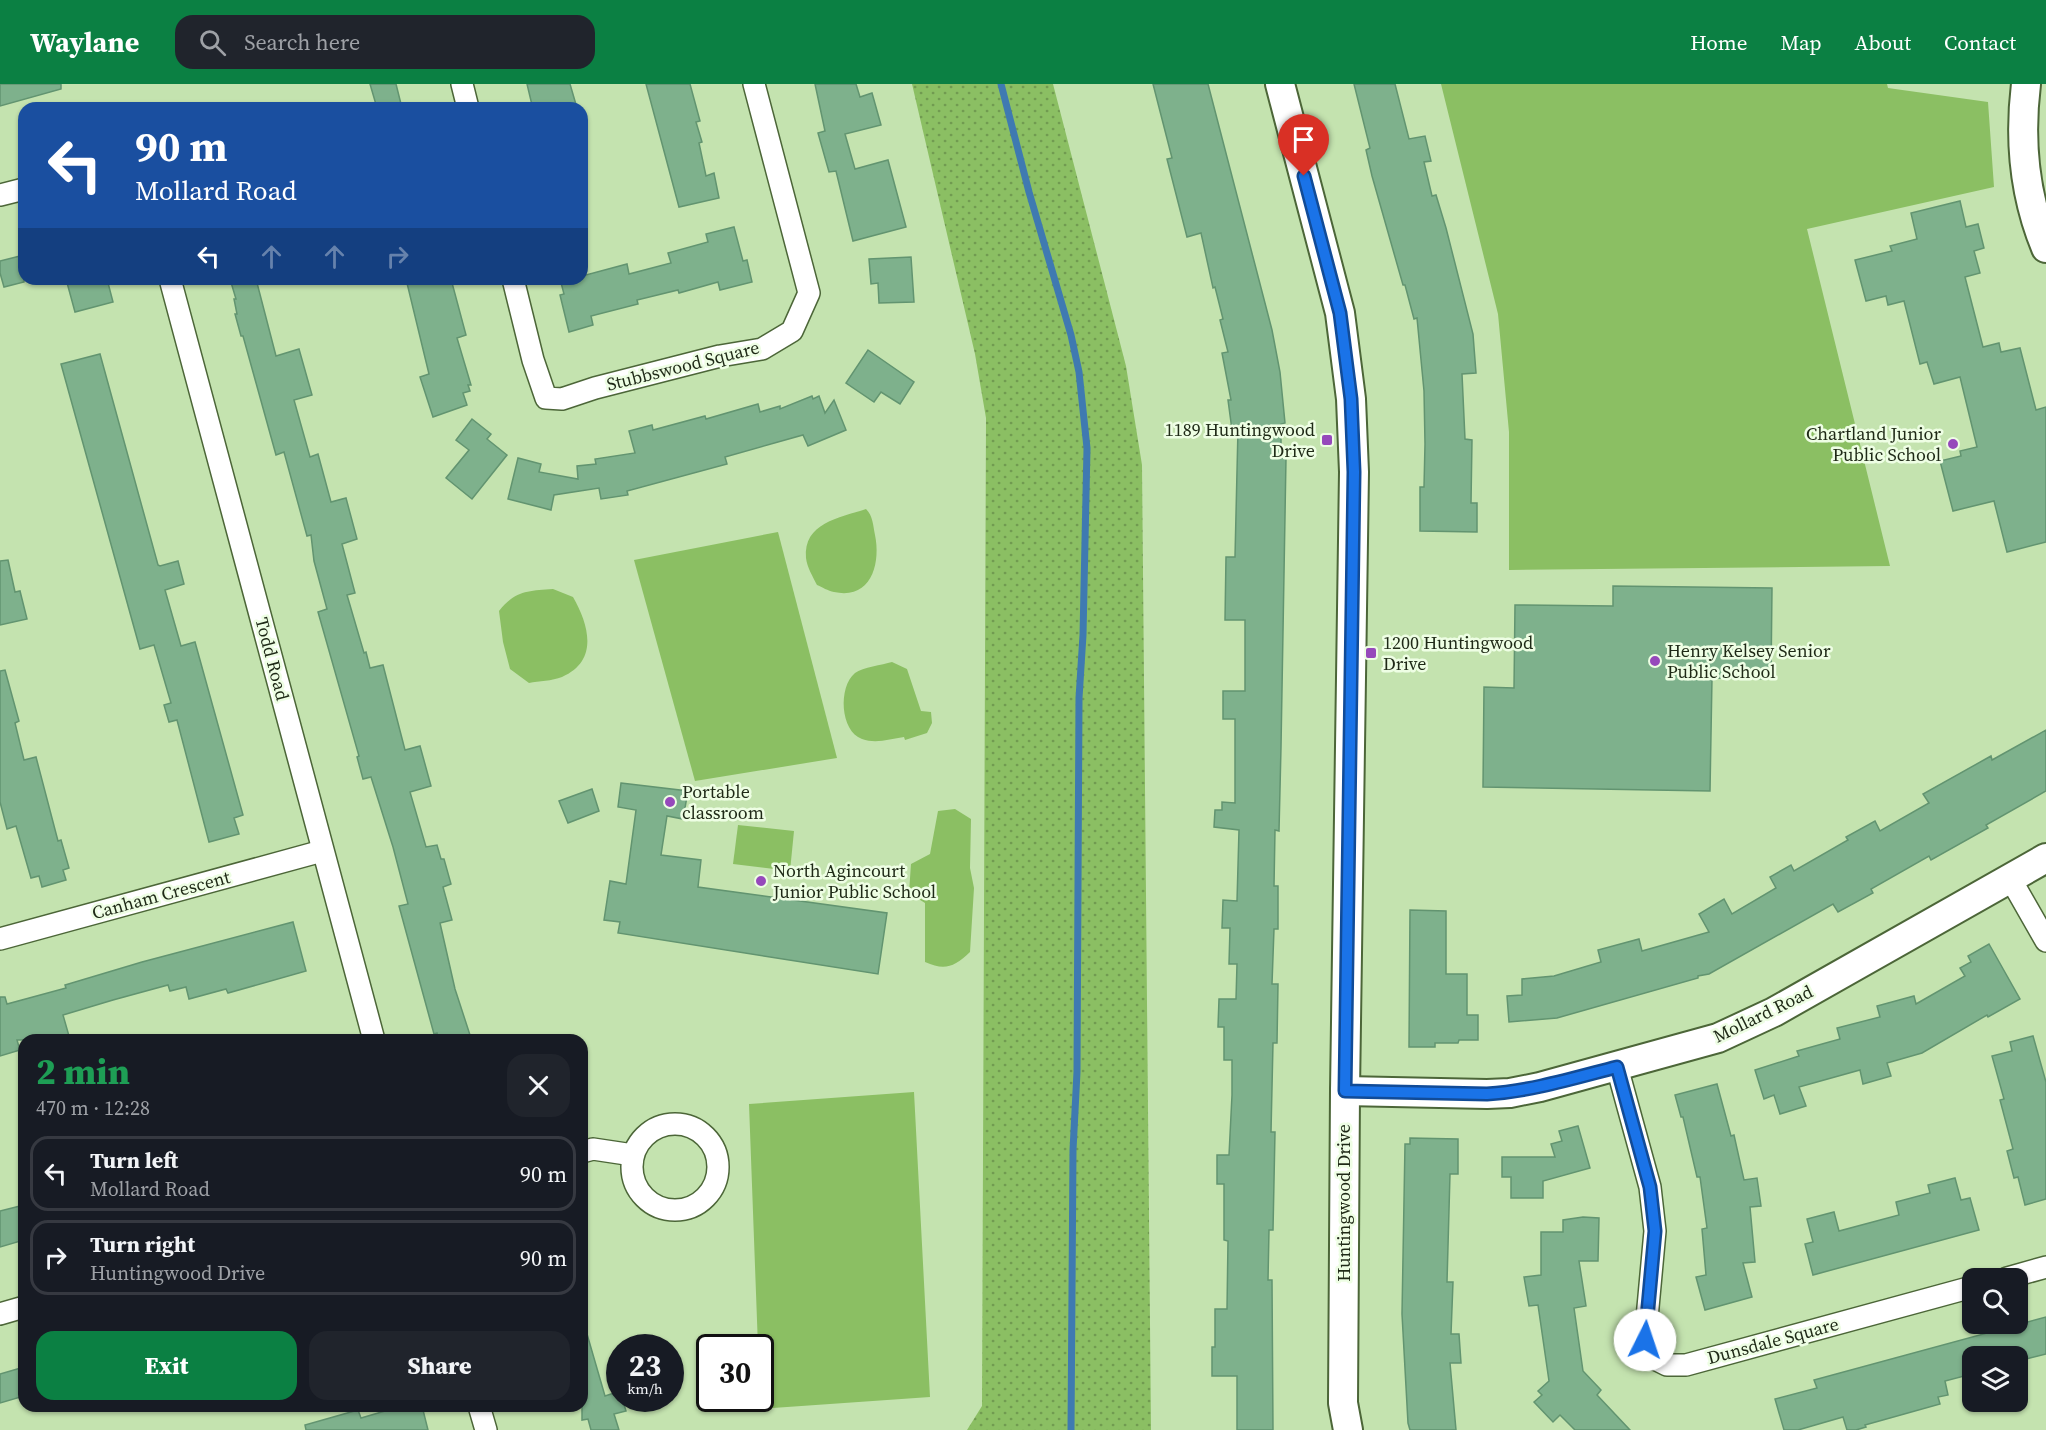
<!DOCTYPE html>
<html lang="en">
<head>
<meta charset="utf-8">
<style>
  :root { --surface:#171b24; --page:#20242c; --text:#f1f3f6; --muted:#9ea1a6; --line:#363941; --accent:#0b8043 }
  body { margin:0; font-family:"Source Serif 4",serif; background:var(--page); color:var(--text); height:100vh; display:flex; flex-direction:column; font-size:22px; white-space:nowrap }
  * { box-sizing:border-box; margin:0 }
  p { font-size:20px; color:var(--muted) }
  .icon { flex:none; width:33px; height:33px; fill:none; stroke:currentColor; stroke-width:2; stroke-linecap:round; stroke-linejoin:round }
  .map { position:relative; flex:1; overflow:hidden }
  .details { position:absolute; left:18px; top:950px; width:570px; height:378px; display:flex; flex-direction:column; background:var(--surface); border-radius:18px; box-shadow:0 2px 4px #0004 }
  .details>* { flex:none }
  .banner { position:absolute; left:18px; top:18px; width:570px; height:183px; border-radius:18px; box-shadow:0 2px 4px #0004; background:#1a4fa0; color:#fff; overflow:hidden }
  .fabs { position:absolute; left:1962px; top:1184px; display:grid; gap:12px }
  .fabs a { display:grid; place-items:center; width:66px; height:66px; border-radius:12px; background:var(--surface); box-shadow:0 2px 4px #0004; font-size:30px }
  .speed { position:absolute; left:606px; top:1250px; display:flex; gap:12px; font-size:30px; font-weight:700; text-align:center }
  .speed>* { display:grid; place-content:center; width:78px; height:78px; border-radius:50%; background:var(--surface); box-shadow:0 2px 4px #0004; line-height:1 }
  .speed small { font-size:15px; font-weight:400 }
  .speed .limit { border:3px solid #111; border-radius:9px; background:#fff; color:#111 }
  .pin { position:absolute; display:grid; place-items:center; width:51px; height:51px; color:#fff; margin:-62px -26px; border-radius:50% 50% 50% 0; rotate:-45deg; box-shadow:0 0 6px #0007 }
  .pin .icon { rotate:45deg }
  .me { position:absolute; width:66px; margin:-33px; rotate:4deg; stroke-linejoin:round; filter:drop-shadow(0 0 4px #0008) }
  .turn { display:flex; align-items:center; gap:21px; height:126px; padding:0 18px; font-size:27px }
  .turn .icon { width:78px; height:78px; stroke-width:2.5 }
  .turn b { display:block; font-size:42px; line-height:51px }
  .lanes { display:flex; align-items:center; height:57px; padding:0 18px; background:#0003; justify-content:center; gap:30px; direction:ltr }
  .lanes .off { opacity:.35 }
  .round { display:grid; place-items:center; flex:none; width:63px; height:63px; border-radius:18px; background:var(--page) }
  .summary { display:flex; align-items:center; justify-content:space-between; height:102px; padding:0 18px }
  h1 { font-size:36px; font-weight:800; line-height:45px; color:#1e9e55 }
  .action { display:flex; gap:12px; margin-top:auto; padding:12px 18px }
  .action a { flex:1; height:69px; border-radius:18px; background:var(--accent); color:#fff; font-size:24px; font-weight:800; line-height:69px; text-align:center }
  .action a+a { background:var(--page); color:var(--text) }
  ul { padding:0; list-style:none }
  li { display:flex; align-items:center; gap:18px; height:75px; margin:0 12px 9px; padding:0 6px; border:3px solid var(--line); border-radius:18px }
  li div { flex:1 }
  li b { display:block; font-size:22px }
  li em { font-style:normal }
  header { display:flex; align-items:center; gap:36px; box-sizing:border-box; height:84px; padding:0 30px; background:var(--accent); color:#fff }
  header strong { font-size:28px }
  nav { display:flex; gap:33px; margin-inline-start:auto; font-size:21px }
  .search { width:420px; height:54px; background:var(--page); display:flex; align-items:center; gap:15px; box-sizing:border-box; padding:0 21px; border-radius:18px; color:var(--muted); font-size:22px }
  .map>svg:first-child { display:block }
  .grass { fill:url(#grass-dots) }
  .park { fill:#8bbf63 }
  .lines { fill:none; stroke-linecap:round; stroke-linejoin:round }
  .stream { stroke:#3f7ab1; stroke-width:7 }
  .building { fill:#7eb18c; stroke:#629470; stroke-width:1.5 }
  .street-casing { stroke:#4c6638; stroke-width:24 }
  .secondary-casing { stroke:#4c6638; stroke-width:32 }
  .street { stroke:#fff; stroke-width:21 }
  .secondary { stroke:#fff; stroke-width:28 }
  .route-casing { stroke:#114b97; stroke-width:15 }
  .route { stroke:#1a73e8; stroke-width:10 }
  .poi-dot { fill:#9649bb; stroke:#eefee4; stroke-width:2 }
  .labels { text-anchor:middle; stroke-width:5; stroke-linejoin:round; paint-order:stroke }
  .street-label { font-size:18px; fill:#1e2916; stroke:#eefee4 }
  .poi-label { font-size:18px; fill:#1e2916; stroke:#eefee4; text-anchor:start }
</style>
</head>
<body>
<header>
<strong>Waylane</strong>
<div class="search"><svg class="icon" aria-label="search" viewBox="0 0 24 24"><circle cx="10" cy="10" r="6"/><path d="M15 15l6 6"/></svg>Search here</div>
<nav><a>Home</a><a>Map</a><a>About</a><a>Contact</a></nav>
</header>
<div class="map">
<svg width="2046" height="1346" viewBox="0 0 2046 1346">
  <defs>
    <pattern id="grass-dots" width="8" height="8" patternUnits="userSpaceOnUse" patternTransform="scale(1.5)"><rect width="8" height="8" fill="#8bbf63"/><path d="M2 2h.1M6 6h.1" fill="none" stroke="#719b51" stroke-width="1.8" stroke-linecap="round"/></pattern>
  </defs>
  <rect width="100%" height="100%" fill="#c4e3af"/>
  <polygon class="grass" points="912,0 1053,0 1126,282 1142,381 1151,1346 967,1346 982,1322 986,334 975,270"/>
  <g class="park">
    <polygon points="1441,0 1887,0 1888,4 1988,18 1994,103 1807,145 1890,482 1509,486 1509,348 1498,230"/>
    <path d="M 866,425 C 873,432 873,441 875,451 C 881,480 871,516 834,508 C 828,507 822,503 817,501 C 813,493 807,483 806,474 C 803,439 839,434 866,425 Z"/>
    <polygon points="778,448 837,674 695,697 634,476"/>
    <path d="M 553,505 L 573,513 C 589,541 599,577 562,593 C 552,597 539,597 529,599 L 510,585 L 503,558 L 499,527 C 516,506 528,507 553,505 Z"/>
    <path d="M 892,578 L 907,585 L 921,627 L 931,628 L 932,639 L 927,649 L 905,656 L 904,653 C 890,655 876,660 862,655 C 840,647 838,603 855,589 C 863,583 882,581 892,578 Z"/>
    <path d="M 955,725 L 971,735 L 970,784 L 974,804 L 970,868 C 954,883 945,887 925,878 L 925,819 L 909,809 L 911,780 L 930,770 L 938,727 Z"/>
    <polygon points="738,741 794,747 790,787 733,780"/>
    <polygon points="914,1008 930,1313 760,1325 760,1263 758,1263 749,1020"/>
  </g>
  <g class="lines">
    <polyline class="stream" points="1001,0 1029,108 1071,251 1079,288 1087,364 1083,551 1079,614 1077,988 1073,1066 1071,1346"/>
  </g>
  <g class="building">
    <polygon points="0,0 61,0 61,5 0,22"/>
    <polygon points="370,0 396,0 402,24 377,24"/>
    <polygon points="527,0 570,0 577,24 540,24 539,19 532,21"/>
    <polygon points="646,0 690,0 700,37 696,38 702,58 699,59 706,92 714,89 719,114 679,123"/>
    <polygon points="815,0 856,0 860,13 872,9 881,41 845,50 855,85 888,76 906,143 853,157 836,87 829,88 818,49 825,47"/>
    <polygon points="1153,0 1208,0 1272,246 1280,288 1285,339 1281,340 1281,374 1286,374 1281,663 1279,747 1275,746 1274,802 1278,802 1278,845 1274,845 1272,900 1278,900 1277,959 1273,959 1271,1048 1275,1048 1273,1146 1269,1146 1268,1196 1272,1196 1273,1346 1237,1346 1237,1292 1212,1292 1212,1263 1215,1263 1215,1225 1227,1225 1228,1157 1224,1156 1224,1100 1217,1100 1217,1071 1229,1071 1232,1011 1232,976 1224,976 1224,943 1218,943 1219,915 1236,915 1237,880 1229,880 1230,844 1222,844 1223,816 1237,817 1239,746 1214,743 1215,726 1222,726 1222,718 1235,719 1235,635 1223,635 1223,607 1245,607 1245,536 1225,536 1226,473 1235,473 1238,345 1232,346 1228,316 1231,316 1222,269 1228,268 1220,236 1223,235 1215,203 1213,204 1201,149 1187,153 1167,75 1172,74"/>
    <polygon points="1354,0 1395,0 1409,55 1425,52 1431,77 1424,78 1432,112 1436,111 1446,144 1473,250 1476,289 1462,290 1465,355 1472,356 1471,419 1477,419 1477,448 1420,447 1420,403 1424,403 1425,360 1424,307 1417,234 1414,235 1405,201 1403,201 1372,92 1366,66 1370,64"/>
    <polygon points="1960,117 1966,143 1978,140 1984,164 1974,167 1980,189 1965,193 1983,263 1999,259 2001,268 2020,264 2036,326 2046,323 2046,458 2007,468 1994,417 1953,427 1940,377 1961,372 1960,367 1977,363 1960,293 1934,300 1927,278 1920,280 1904,217 1888,221 1886,212 1866,217 1855,176 1892,167 1890,162 1917,155 1911,129"/>
    <polygon points="734,143 743,177 747,176 752,198 720,206 718,198 679,209 678,206 637,216 638,220 591,232 593,241 569,248 560,211 564,210 560,195 582,195 582,192 627,180 629,190 671,179 668,169 708,158 706,150"/>
    <polygon points="24,171 24,198 4,203 0,189 0,177"/>
    <polygon points="911,173 914,218 879,219 878,199 871,200 869,175"/>
    <polygon points="66,195 107,195 113,218 75,228"/>
    <polygon points="230,195 256,195 276,272 299,265 312,311 294,316 310,373 318,370 331,418 346,414 357,455 342,460 355,509 347,511 364,569 366,568 370,584 383,581 405,666 420,662 431,702 410,708 426,763 437,761 441,775 444,775 451,800 443,803 452,836 440,839 455,905 470,951 456,956 439,956 437,949 434,950 399,822 408,820 393,763 371,693 363,695 357,673 359,672 318,528 327,525 314,477 311,451 307,452 284,368 276,371 243,252 241,252 235,230 237,230 234,215 236,215"/>
    <polygon points="406,195 451,195 466,251 457,254 471,301 468,301 470,307 463,309 467,321 433,333 420,293 429,290"/>
    <polygon points="868,266 914,298 900,320 881,308 874,318 846,299"/>
    <polygon points="100,270 158,481 160,482 178,477 184,500 165,506 181,562 195,558 243,731 234,734 239,750 209,758 177,636 169,638 164,621 171,619 154,561 140,565 61,280"/>
    <polygon points="812,312 813,315 819,312 825,329 834,316 846,346 808,362 803,351 725,373 727,380 627,407 628,411 601,415 599,404 554,411 551,426 508,415 518,374 541,380 539,388 578,395 577,382 596,380 595,375 635,369 629,347 652,341 653,346 705,332 706,335 758,320 760,328 780,322 780,325"/>
    <polygon points="472,335 491,350 487,355 507,371 472,415 446,394 469,366 456,356"/>
    <polygon points="8,476 15,508 20,507 27,535 0,541 0,477"/>
    <polygon points="1613,502 1772,504 1771,595 1712,594 1710,707 1483,703 1484,603 1514,604 1515,521 1613,522"/>
    <polygon points="5,586 19,637 15,639 24,676 36,673 58,757 61,756 69,784 63,786 66,796 42,803 39,792 31,794 16,742 7,745 0,718 0,587"/>
    <polygon points="2046,646 2046,707 1986,741 1988,744 1931,776 1929,772 1871,805 1873,809 1838,828 1833,820 1709,890 1698,892 1698,894 1557,934 1509,938 1507,912 1522,911 1522,895 1554,892 1601,878 1598,866 1639,855 1642,867 1709,848 1699,830 1724,815 1732,830 1776,804 1770,793 1791,781 1794,787 1848,756 1846,753 1875,737 1880,747 1929,719 1923,710 1991,672 1992,676"/>
    <polygon points="621,699 688,707 683,735 667,732 661,771 701,776 698,803 887,829 878,890 618,849 620,838 604,836 610,797 626,800 636,726 618,723"/>
    <polygon points="592,705 599,727 568,739 559,717"/>
    <polygon points="1410,826 1446,827 1446,890 1467,890 1467,931 1478,931 1478,956 1459,956 1458,959 1435,959 1435,963 1409,963"/>
    <polygon points="293,838 306,887 228,909 226,905 189,915 186,903 170,907 168,901 113,916 63,931 69,952 56,956 17,956 20,966 0,972 0,913 5,913 7,920 66,904 65,901 142,878"/>
    <polygon points="1989,860 2020,915 1988,933 1987,931 1922,969 1887,979 1891,992 1863,1000 1860,986 1799,1003 1806,1022 1780,1030 1774,1011 1764,1015 1755,986 1799,972 1797,967 1840,955 1837,944 1880,933 1877,922 1914,912 1916,920 1965,892 1960,884 1971,878 1968,872"/>
    <polygon points="2033,952 2046,998 2046,1115 2025,1121 2018,1093 2014,1094 2007,1067 2013,1065 2000,1016 2004,1015 1992,972 2012,967 2010,958"/>
    <polygon points="1717,1000 1731,1052 1734,1051 1744,1096 1757,1094 1761,1122 1750,1123 1755,1178 1743,1179 1752,1213 1705,1226 1696,1193 1706,1191 1702,1145 1707,1144 1700,1093 1697,1093 1683,1033 1681,1033 1675,1011"/>
    <polygon points="1578,1042 1590,1084 1543,1097 1543,1114 1511,1114 1511,1093 1502,1093 1502,1073 1555,1073 1551,1060 1562,1057 1559,1047"/>
    <polygon points="1410,1054 1458,1055 1458,1090 1450,1090 1447,1198 1453,1198 1451,1250 1459,1250 1461,1279 1450,1279 1456,1346 1410,1346 1408,1339 1402,1230 1405,1060 1410,1060"/>
    <polygon points="1955,1094 1961,1116 1970,1114 1979,1146 1813,1191 1805,1160 1813,1158 1807,1135 1834,1128 1839,1147 1899,1131 1896,1118 1930,1109 1928,1101"/>
    <polygon points="24,1121 24,1156 0,1163 0,1127"/>
    <polygon points="1583,1133 1599,1134 1598,1177 1579,1177 1586,1222 1574,1224 1583,1287 1601,1306 1597,1311 1630,1346 1575,1346 1560,1331 1553,1338 1534,1318 1542,1311 1538,1307 1549,1297 1538,1221 1529,1222 1524,1193 1541,1191 1541,1148 1563,1148 1563,1136"/>
    <polygon points="2046,1233 2046,1270 2018,1277 2018,1272 1972,1272 1972,1290 1945,1297 1948,1311 1938,1313 1940,1320 1865,1341 1866,1343 1856,1346 1847,1346 1843,1333 1798,1346 1784,1346 1775,1315 1817,1304 1814,1296"/>
    <polygon points="582,1250 587,1250 605,1312 620,1307 620,1314 622,1314 626,1327 614,1330 619,1346 591,1346 588,1335 582,1336"/>
    <polygon points="24,1283 24,1312 0,1319 0,1290"/>
    <polygon points="402,1322 422,1322 428,1346 306,1346 305,1341 358,1326 361,1334"/>
  </g>
  <g class="lines">
    <defs>
      <g id="street">
        <polyline points="462,0 468,24"/>
        <polyline points="0,111 24,105"/>
        <polyline points="170,195 374,956"/>
        <polyline points="513,195 533,276 546,314 562,315 595,304 720,272 762,265 792,247 809,209 754,0"/>
        <polyline points="2010,794 2046,857"/>
        <polyline points="0,855 322,767"/>
        <polyline points="1617,983 1650,1103 1655,1147 1645,1256 1651,1273 1667,1281 1686,1281 1972,1203"/>
        <circle cx="675" cy="1083" r="43"/>
        <polyline points="582,1068 593,1065 633,1071"/>
        <polyline points="2007,1194 2046,1183"/>
        <polyline points="0,1230 24,1223"/>
        <polyline points="479,1322 486,1346"/>
      </g>
      <g id="secondary">
        <polyline points="1280,0 1340,229 1351,315 1354,388 1345,1007 1343,1319 1348,1346"/>
        <path d="M 2026,0 C 2019,57 2024,111 2046,164"/>
        <polyline points="1345,1007 1487,1010 1510,1009 1540,1003 1718,954 1774,928 2046,774"/>
      </g>
    </defs>
    <use href="#street" class="street-casing"/>
    <use href="#secondary" class="secondary-casing"/>
    <use href="#street" class="street"/>
    <use href="#secondary" class="secondary"/>
  </g>
  <g class="lines">
    <defs>
      <path id="route" d="M 1304,92 L 1340,229 L 1351,315 L 1354,388 L 1345,1007 L 1487,1010 C 1532,1007 1574,994 1617,983 L 1650,1103 L 1655,1147 L 1645,1256"/>
    </defs>
    <use href="#route" class="route-casing"/>
    <use href="#route" class="route"/>
  </g>
  <g class="poi-dot">
    <rect x="1321" y="350" width="12" height="12" rx="3"/>
    <circle cx="1953" cy="360" r="6"/>
    <rect x="1365" y="563" width="12" height="12" rx="3"/>
    <circle cx="1655" cy="577" r="6"/>
    <circle cx="670" cy="718" r="6"/>
    <circle cx="761" cy="797" r="6"/>
  </g>
  <g class="labels">
    <g class="street-label">
      <text transform="translate(683 282) rotate(-14)" y="6">Stubbswood Square</text>
      <text transform="translate(272 575) rotate(75)" y="6">Todd Road</text>
      <text transform="translate(161 811) rotate(-15)" y="6">Canham Crescent</text>
      <text transform="translate(1763 930) rotate(-26)" y="6">Mollard Road</text>
      <text transform="translate(1344 1119) rotate(-90)" y="6">Huntingwood Drive</text>
      <text transform="translate(1773 1257) rotate(-15)" y="6">Dunsdale Square</text>
    </g>
    <g class="poi-label">
      <text x="1315" y="352" text-anchor="end">1189 Huntingwood<tspan x="1315" dy="21">Drive</tspan></text>
      <text x="1941" y="356" text-anchor="end">Chartland Junior<tspan x="1941" dy="21">Public School</tspan></text>
      <text x="1383" y="565">1200 Huntingwood<tspan x="1383" dy="21">Drive</tspan></text>
      <text x="1667" y="573">Henry Kelsey Senior<tspan x="1667" dy="21">Public School</tspan></text>
      <text x="682" y="714">Portable<tspan x="682" dy="21">classroom</tspan></text>
      <text x="773" y="793">North Agincourt<tspan x="773" dy="21">Junior Public School</tspan></text>
    </g>
  </g>
</svg>
<div class="fabs">
<a><svg class="icon" aria-label="search" viewBox="0 0 24 24"><circle cx="10" cy="10" r="6"/><path d="M15 15l6 6"/></svg></a>
<a><svg class="icon" aria-label="layers" viewBox="0 0 24 24"><path d="M12 4l9 5-9 5-9-5zM3 14l9 5 9-5"/></svg></a>
</div>
<div class="speed"><div>23<small>km/h</small></div><div class="limit">30</div></div>
<div class="pin" style="left:1304px;top:92px;background:#d93025"><svg class="icon" aria-label="arrive" viewBox="0 0 24 24"><path d="M6 21V4h12l-3 4 3 4H6"/></svg></div>
<svg class="me" style="left:1645px;top:1256px" viewBox="-20 -20 40 40"><circle r="19" fill="#fff"/><path d="M0-13L10 11 0 6-10 11z" fill="#1a73e8"/></svg>
<div class="banner">
<div class="turn"><svg class="icon" aria-label="left" viewBox="0 0 24 24"><path d="M17 20v-9H6M10 6l-5 5 5 5"/></svg><div><b>90 m</b>Mollard Road</div></div>
<div class="lanes"><svg class="icon" aria-label="left" viewBox="0 0 24 24"><path d="M17 20v-9H6M10 6l-5 5 5 5"/></svg><svg class="icon off" aria-label="ahead" viewBox="0 0 24 24"><path d="M12 20V5M6 11l6-6 6 6"/></svg><svg class="icon off" aria-label="ahead" viewBox="0 0 24 24"><path d="M12 20V5M6 11l6-6 6 6"/></svg><svg class="icon off" aria-label="right" viewBox="0 0 24 24"><path d="M7 20v-9h11M14 6l5 5-5 5"/></svg></div>
</div>
<section class="details">
<div class="summary"><div><h1>2 min</h1><p>470 m · 12:28</p></div><a class="round"><svg class="icon" aria-label="close" viewBox="0 0 24 24"><path d="M6 6l12 12M18 6L6 18"/></svg></a></div>
<ul>
<li><svg class="icon" aria-label="left" viewBox="0 0 24 24"><path d="M17 20v-9H6M10 6l-5 5 5 5"/></svg><div><b>Turn left</b><p>Mollard Road</p></div><em>90 m</em></li>
<li><svg class="icon" aria-label="right" viewBox="0 0 24 24"><path d="M7 20v-9h11M14 6l5 5-5 5"/></svg><div><b>Turn right</b><p>Huntingwood Drive</p></div><em>90 m</em></li>
</ul>
<div class="action"><a>Exit</a><a>Share</a></div>
</section>
</div>
</body>
</html>
